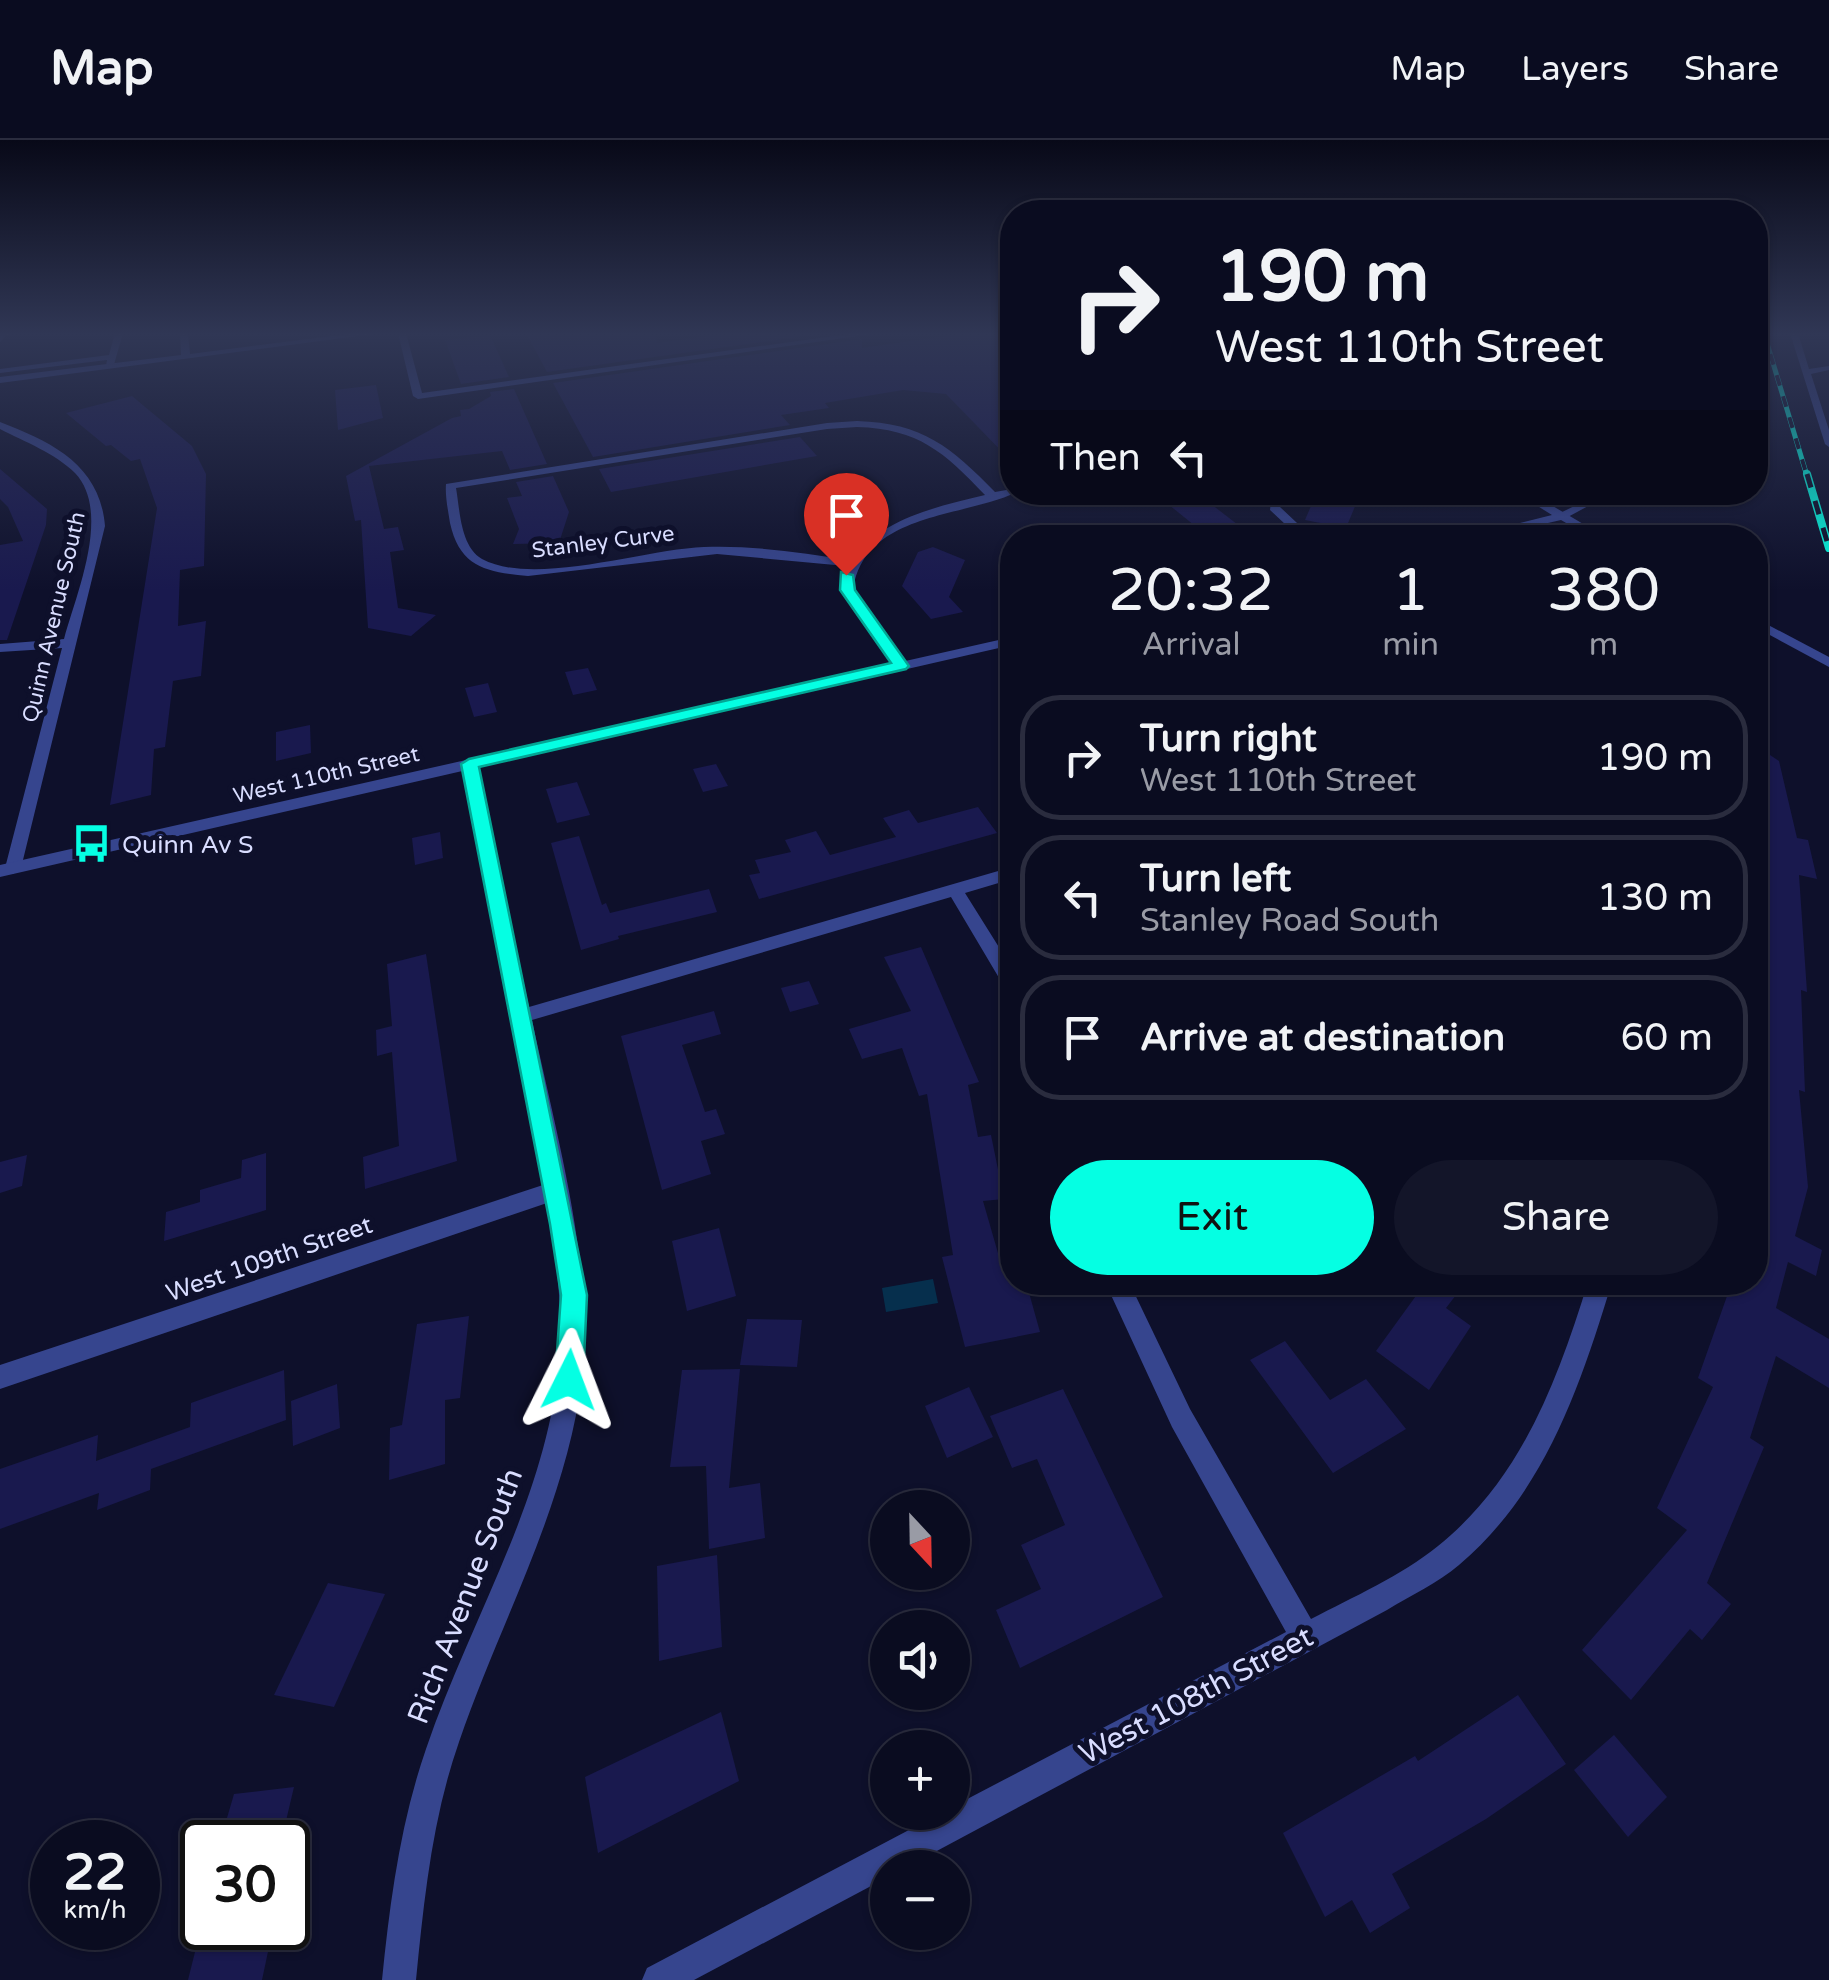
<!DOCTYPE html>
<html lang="en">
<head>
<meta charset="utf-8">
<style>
  :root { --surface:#0a0c20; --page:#131529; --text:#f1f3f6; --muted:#999ba5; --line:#2a2c3e; --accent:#05ffe3 }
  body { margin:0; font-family:"Varela Round",sans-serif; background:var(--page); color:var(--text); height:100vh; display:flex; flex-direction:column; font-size:38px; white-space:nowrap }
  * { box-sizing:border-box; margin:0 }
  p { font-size:32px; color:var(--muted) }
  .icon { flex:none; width:55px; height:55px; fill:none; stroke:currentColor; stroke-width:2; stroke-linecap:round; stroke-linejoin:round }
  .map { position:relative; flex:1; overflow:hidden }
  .sheet { position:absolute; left:1000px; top:385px; width:768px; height:770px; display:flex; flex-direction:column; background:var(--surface); border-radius:40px; box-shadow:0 2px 8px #0004,0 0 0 2px var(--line) }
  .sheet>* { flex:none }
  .hud { position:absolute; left:1000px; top:60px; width:768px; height:305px; border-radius:40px; box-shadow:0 2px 8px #0004,0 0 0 2px var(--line); background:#0a0c20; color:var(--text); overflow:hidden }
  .needle { width:65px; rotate:158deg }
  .buttons { position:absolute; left:870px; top:1350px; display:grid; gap:20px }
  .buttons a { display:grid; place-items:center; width:100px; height:100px; border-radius:50%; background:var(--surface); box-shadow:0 2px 8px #0004,0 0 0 2px var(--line); font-size:50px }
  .speed { position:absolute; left:30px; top:1680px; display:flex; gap:20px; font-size:50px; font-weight:700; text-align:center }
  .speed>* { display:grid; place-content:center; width:130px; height:130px; border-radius:50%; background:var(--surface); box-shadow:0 2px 8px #0004,0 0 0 2px var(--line); line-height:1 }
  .speed small { font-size:25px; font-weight:400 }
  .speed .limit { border:5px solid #111; border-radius:15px; background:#fff; color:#111 }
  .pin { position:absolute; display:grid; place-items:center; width:85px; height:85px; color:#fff; margin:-102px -42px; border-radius:50% 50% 50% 0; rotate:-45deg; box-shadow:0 0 10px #0007 }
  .pin .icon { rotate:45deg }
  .me { position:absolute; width:110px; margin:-55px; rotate:3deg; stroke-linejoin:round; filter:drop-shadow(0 0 8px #0008) }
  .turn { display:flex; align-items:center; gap:35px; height:210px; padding:0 50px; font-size:45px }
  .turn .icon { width:130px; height:130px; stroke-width:2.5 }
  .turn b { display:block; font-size:70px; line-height:85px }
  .then { display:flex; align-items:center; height:95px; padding:0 50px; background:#0003; gap:20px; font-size:38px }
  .eta { display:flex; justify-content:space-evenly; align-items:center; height:170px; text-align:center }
  .eta b { font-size:60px; font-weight:600; line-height:70px }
  .cta { display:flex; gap:20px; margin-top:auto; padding:20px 50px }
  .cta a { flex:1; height:115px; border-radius:60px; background:var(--accent); color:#111; font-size:40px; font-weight:600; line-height:115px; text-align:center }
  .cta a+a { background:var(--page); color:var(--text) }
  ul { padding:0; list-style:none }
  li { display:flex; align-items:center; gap:30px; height:125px; margin:0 20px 15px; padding:0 30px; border:5px solid var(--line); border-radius:40px }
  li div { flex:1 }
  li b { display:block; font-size:38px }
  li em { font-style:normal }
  header { display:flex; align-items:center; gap:60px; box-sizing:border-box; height:140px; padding:0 50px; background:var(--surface); border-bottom:2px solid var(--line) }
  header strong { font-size:48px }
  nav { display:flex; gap:55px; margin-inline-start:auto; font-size:35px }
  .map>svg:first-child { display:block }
  .water { fill:#062f4d }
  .building { fill:#19194e }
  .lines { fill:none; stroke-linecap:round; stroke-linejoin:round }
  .path { stroke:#25c79b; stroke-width:2.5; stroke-dasharray:2.5 4; stroke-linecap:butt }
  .service { fill:#36458e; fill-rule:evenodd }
  .minor { fill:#36458e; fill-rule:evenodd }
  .tertiary { fill:#36458e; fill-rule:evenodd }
  .rail-far1-casing { stroke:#05ffe3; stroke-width:5 }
  .rail-casing { stroke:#05ffe3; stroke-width:8 }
  .rail-far1 { stroke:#0e102b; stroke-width:4; stroke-dasharray:11; stroke-linecap:butt }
  .rail { stroke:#0e102b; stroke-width:5; stroke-dasharray:14; stroke-linecap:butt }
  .route { fill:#05ffe3; stroke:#03a694; stroke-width:2.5 }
  .labels { text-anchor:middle; stroke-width:10; stroke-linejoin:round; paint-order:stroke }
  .far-street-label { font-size:22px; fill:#d9ddff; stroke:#0e102b }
  .poi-label { font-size:25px; fill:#d9ddff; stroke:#0e102b; text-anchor:start }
  .street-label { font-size:25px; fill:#d9ddff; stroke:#0e102b }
  .near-street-label { font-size:30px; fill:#d9ddff; stroke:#0e102b }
</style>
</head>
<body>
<header>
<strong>Map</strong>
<nav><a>Map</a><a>Layers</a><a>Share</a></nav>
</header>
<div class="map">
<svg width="1829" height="1840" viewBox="0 0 1829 1840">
  <rect width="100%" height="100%" fill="#0e102b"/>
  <polygon class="water" points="933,1139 938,1163 886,1172 882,1148"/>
  <g class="building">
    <polygon points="526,193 656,193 657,203 728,193 826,193 547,232"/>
    <polygon points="965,193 1012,193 1012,322 946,254 903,250 825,263 829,268 781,275 790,285 593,317 553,243 862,199 862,208"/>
    <polygon points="490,195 509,237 461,244 445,200"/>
    <polygon points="376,245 383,278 338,290 335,250"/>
    <polygon points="514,249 547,324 510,330 502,311 369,326 384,389 398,387 404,410 390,412 398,468 436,475 411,496 368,488 361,380 355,381 346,336 452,278 461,276 460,270 469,269 491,256 490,252"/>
    <polygon points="132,256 192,306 206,334 204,426 180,430 178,486 206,481 201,536 173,541 165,607 154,609 151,655 110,665 157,368 140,319 131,321 111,305 106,306 66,273"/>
    <polygon points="800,297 817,316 611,352 599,329"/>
    <polygon points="0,329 47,369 46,385 7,500 0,500 0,405 23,401 8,367 0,359"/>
    <polygon points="553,336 569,372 559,403 513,404 519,389 507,358 522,356 516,342"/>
    <polygon points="1317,352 1361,352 1346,388 1305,380"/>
    <polygon points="1198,354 1255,398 1210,398 1163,360"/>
    <polygon points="933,407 965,420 949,457 963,472 931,479 902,446 918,412"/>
    <polygon points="588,528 597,550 573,555 565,532"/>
    <polygon points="488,543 497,572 474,577 465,548"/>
    <polygon points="310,585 311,613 276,621 276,592"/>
    <polygon points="1755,605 1779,621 1797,698 1808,700 1817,739 1799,735 1807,852 1801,850 1805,952 1799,950 1808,1047 1795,1096 1822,1110 1816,1136 1788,1122 1776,1168 1829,1199 1829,1248 1776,1216 1750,1298 1764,1307 1707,1443 1731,1464 1702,1500 1690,1489 1631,1560 1582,1510 1687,1390 1657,1368 1713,1247 1698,1238 1732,1142 1755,1142 1755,1054 1758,1056"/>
    <polygon points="716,624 728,646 703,652 693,629"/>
    <polygon points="577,642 590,675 557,683 546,649"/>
    <polygon points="978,667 997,693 759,759 749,735 760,733 755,720 791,712 785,700 816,691 830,715 896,697 883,678 909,670 918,683"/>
    <polygon points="440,692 443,718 415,725 412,698"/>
    <polygon points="579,696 602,765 606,763 610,773 709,749 717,772 618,796 619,799 581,810 551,703"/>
    <polygon points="921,807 979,942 968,945 978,997 991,995 1004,1059 983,1061 1000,1120 1012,1118 1012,1142 1026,1142 1040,1192 965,1207 942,1117 953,1115 927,954 919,956 902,908 862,919 849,889 911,871 884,817"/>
    <polygon points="426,814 457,1021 365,1049 363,1017 399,1006 392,912 377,916 376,890 392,886 387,824"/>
    <polygon points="809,841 819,864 790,872 781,848"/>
    <polygon points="714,871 721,894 682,905 705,972 716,969 725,994 701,1001 711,1034 662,1050 621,896"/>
    <polygon points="266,1013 266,1070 164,1101 166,1072 200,1062 200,1050 241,1038 242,1020"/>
    <polygon points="27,1015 22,1046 0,1053 0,1022"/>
    <polygon points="719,1088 736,1156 687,1171 672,1101"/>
    <polygon points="1426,1142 1466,1142 1446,1168 1471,1186 1429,1250 1376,1211"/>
    <polygon points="469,1176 460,1258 445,1260 445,1324 389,1340 390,1288 402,1285 417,1184"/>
    <polygon points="747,1179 802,1180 797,1227 740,1225"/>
    <polygon points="1285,1201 1330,1260 1366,1239 1406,1289 1333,1333 1250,1220"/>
    <polygon points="740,1229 729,1348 760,1343 765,1398 709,1409 706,1326 670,1327 682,1230"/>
    <polygon points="284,1230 286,1280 151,1329 150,1350 97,1370 99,1353 0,1389 0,1329 98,1295 96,1321 190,1287 191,1263"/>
    <polygon points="337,1244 340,1288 293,1306 291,1261"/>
    <polygon points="969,1247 993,1297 947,1318 925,1266"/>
    <polygon points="1063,1249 1163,1457 1020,1528 996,1470 1041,1449 1021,1405 1065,1385 1037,1319 1012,1328 990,1276"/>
    <polygon points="717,1415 722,1507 659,1521 657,1426"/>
    <polygon points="328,1443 385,1454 334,1567 274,1555"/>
    <polygon points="1518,1555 1566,1624 1486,1679 1392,1734 1410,1768 1370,1793 1352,1760 1325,1777 1283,1693 1415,1616 1418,1621"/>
    <polygon points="721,1572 739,1641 598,1713 585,1637"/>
    <polygon points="1614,1595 1667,1657 1628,1697 1574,1630"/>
    <polygon points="294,1647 281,1702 220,1702 234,1654"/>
    <polygon points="201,1788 273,1788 262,1840 188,1840"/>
  </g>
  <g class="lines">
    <polyline class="path" points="1615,385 1638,398"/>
    <g class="service">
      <polygon points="0,193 16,193 5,196 0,202"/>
      <polygon points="115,193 123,193 113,228 106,226 107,220 0,233 0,229 109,215"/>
      <polygon points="1790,193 1798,193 1809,229 1829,226 1829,230 1811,234 1829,290 1829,307 1825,304"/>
      <polygon points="1592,352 1602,352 1603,358 1566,378 1558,378 1558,374 1593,357"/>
    </g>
    <g class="minor">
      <polygon points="180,193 188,193 190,214 355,193 381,193 0,243 0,237 181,215"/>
      <polygon points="398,193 406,193 422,253 855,193 879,193 418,259 413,256"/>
      <path d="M 857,281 C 923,283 951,307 995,352 L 1012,349 L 1012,352 L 1017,352 C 963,378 864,372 853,450 L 908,526 L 906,529 L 896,529 L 841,450 L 846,426 L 717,414 L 528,436 C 487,432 460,428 450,383 C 448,370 445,356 446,344 L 827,283 ZM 857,287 C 919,289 944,312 985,355 C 939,366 880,379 851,420 C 802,413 753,405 704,407 C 645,409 534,447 482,419 C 460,406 460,370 456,348 L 827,289 Z"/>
      <path d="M 0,282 C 52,302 100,325 105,386 L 21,728 L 13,734 L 5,728 L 62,508 L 0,512 L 0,504 L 64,499 C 76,454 112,372 75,333 C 55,313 25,302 0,289 Z"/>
      <polygon points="1272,352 1283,352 1280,367 1313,398 1300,398 1270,370"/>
      <path d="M 469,619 L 477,624 L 529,867 L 1012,727 L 1012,739 L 965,753 L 1012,828 L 1012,850 L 1005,848 L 951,757 L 532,880 C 555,990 595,1128 582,1238 C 566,1367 500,1482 459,1602 C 432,1679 424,1760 416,1840 L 382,1840 C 390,1762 400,1684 426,1609 C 471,1476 553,1350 560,1206 C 562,1158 555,1110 547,1063 L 0,1249 L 0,1225 L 543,1045 L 461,624 Z"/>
      <path d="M 1105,1142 L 1129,1142 L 1190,1269 L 1311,1479 C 1353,1457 1401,1436 1438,1406 C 1521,1339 1557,1242 1588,1142 L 1612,1142 C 1580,1247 1545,1352 1459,1425 C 1438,1443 1411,1455 1387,1470 L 905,1728 L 888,1728 L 888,1737 L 694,1840 L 642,1840 L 647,1828 L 943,1672 L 952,1672 L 952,1667 L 1286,1492 L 1172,1287 Z"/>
    </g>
    <g class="tertiary">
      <polygon points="1515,352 1529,352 1607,398 1592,398 1561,380 1483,398 1460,398 1552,375"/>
      <polygon points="1755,478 1829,517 1829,527 1755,487"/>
      <polygon points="1012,497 1012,505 0,737 0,725"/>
    </g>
    <defs>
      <polyline id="rail-far1" points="1764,193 1807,336"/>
      <polyline id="rail" points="1807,334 1829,408"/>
    </defs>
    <use href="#rail-far1" class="rail-far1-casing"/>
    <use href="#rail" class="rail-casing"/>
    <use href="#rail-far1" class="rail-far1"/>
    <use href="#rail" class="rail"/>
  </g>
  <linearGradient id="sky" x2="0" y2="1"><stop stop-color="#080918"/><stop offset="0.43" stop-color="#303755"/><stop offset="1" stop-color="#303755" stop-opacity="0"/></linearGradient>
  <rect width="1829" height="451" fill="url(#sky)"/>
  <polygon class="route" points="841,432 853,435 855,450 909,526 906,529 479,627 587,1155 583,1240 579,1250 569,1254 559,1250 555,1240 561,1155 550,1084 461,624 469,619 891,523 840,450"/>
  <defs>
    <symbol id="bus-bare" viewBox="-9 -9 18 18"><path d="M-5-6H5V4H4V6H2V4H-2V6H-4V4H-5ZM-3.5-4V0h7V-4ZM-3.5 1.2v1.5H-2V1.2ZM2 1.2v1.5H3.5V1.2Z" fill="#05ffe3" stroke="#0e102b" stroke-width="2.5" paint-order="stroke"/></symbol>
  </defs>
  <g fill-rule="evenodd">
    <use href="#bus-bare" x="64" y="676" width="55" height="55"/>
  </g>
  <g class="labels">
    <g class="far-street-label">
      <text transform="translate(603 401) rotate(-7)" y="8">Stanley Curve</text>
      <text transform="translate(53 477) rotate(-77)" y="8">Quinn Avenue South</text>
      <text transform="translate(326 634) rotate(-13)" y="8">West 110th Street</text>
    </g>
    <g class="poi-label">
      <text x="122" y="713">Quinn Av S</text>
    </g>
    <g class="street-label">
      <text transform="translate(269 1118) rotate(-19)" y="9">West 109th Street</text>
    </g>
    <g class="near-street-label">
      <text transform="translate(465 1456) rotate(-69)" y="10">Rich Avenue South</text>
      <text transform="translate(1196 1555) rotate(-28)" y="10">West 108th Street</text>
    </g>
  </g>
</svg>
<div class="buttons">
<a><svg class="needle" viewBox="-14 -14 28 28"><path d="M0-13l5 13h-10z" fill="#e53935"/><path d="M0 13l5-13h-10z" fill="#999ba5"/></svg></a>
<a><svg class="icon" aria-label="sound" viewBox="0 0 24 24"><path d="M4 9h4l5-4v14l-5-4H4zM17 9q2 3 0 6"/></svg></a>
<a>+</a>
<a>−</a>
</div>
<div class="speed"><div>22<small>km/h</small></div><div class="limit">30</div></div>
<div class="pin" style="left:846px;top:435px;background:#d93025"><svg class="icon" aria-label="arrive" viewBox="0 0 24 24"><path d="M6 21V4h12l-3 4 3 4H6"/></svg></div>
<svg class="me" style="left:569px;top:1240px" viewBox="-20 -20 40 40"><path d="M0-17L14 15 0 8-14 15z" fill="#05ffe3" stroke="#fff" stroke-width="4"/></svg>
<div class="hud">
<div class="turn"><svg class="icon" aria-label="right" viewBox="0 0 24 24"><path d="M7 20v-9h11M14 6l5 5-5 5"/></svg><div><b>190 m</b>West 110th Street</div></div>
<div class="then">Then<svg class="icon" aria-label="left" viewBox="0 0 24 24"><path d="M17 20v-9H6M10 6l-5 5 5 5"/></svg></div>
</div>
<section class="sheet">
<div class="eta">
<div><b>20:32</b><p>Arrival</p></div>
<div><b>1</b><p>min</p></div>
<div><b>380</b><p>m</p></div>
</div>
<ul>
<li><svg class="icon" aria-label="right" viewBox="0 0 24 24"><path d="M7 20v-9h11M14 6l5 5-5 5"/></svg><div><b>Turn right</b><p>West 110th Street</p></div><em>190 m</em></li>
<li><svg class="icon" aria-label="left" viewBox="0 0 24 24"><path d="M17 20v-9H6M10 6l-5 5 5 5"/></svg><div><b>Turn left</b><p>Stanley Road South</p></div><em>130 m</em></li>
<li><svg class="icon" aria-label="arrive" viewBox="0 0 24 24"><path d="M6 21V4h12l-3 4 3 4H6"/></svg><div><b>Arrive at destination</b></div><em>60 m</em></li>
</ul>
<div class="cta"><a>Exit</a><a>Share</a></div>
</section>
</div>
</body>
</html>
